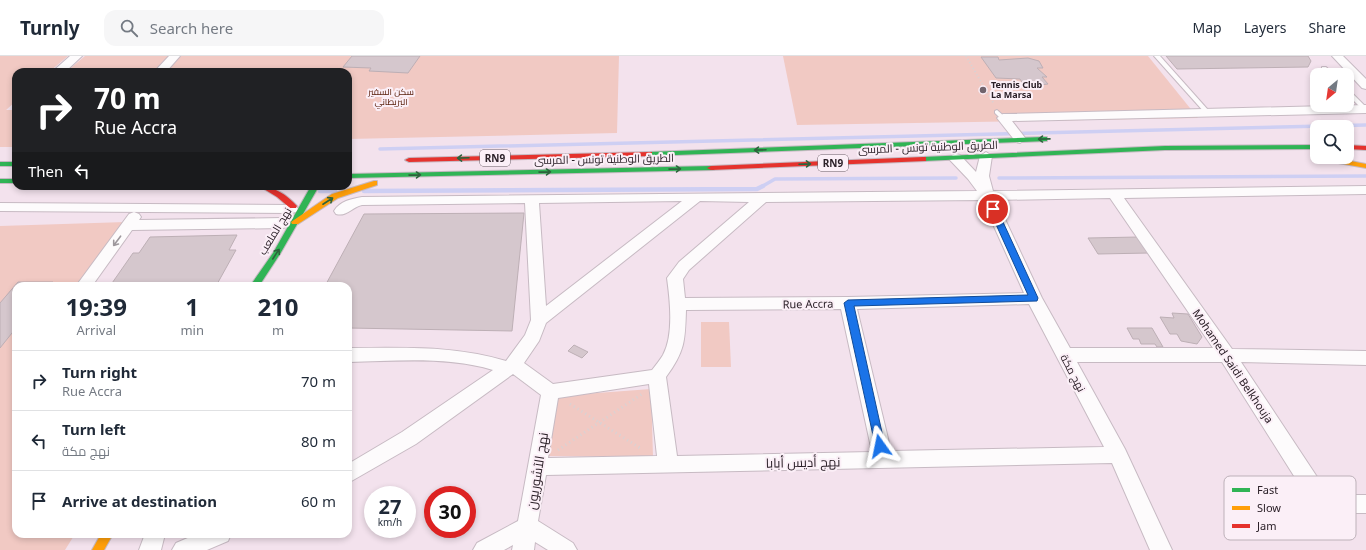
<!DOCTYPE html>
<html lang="en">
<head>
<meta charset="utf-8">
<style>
  :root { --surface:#fff; --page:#f6f6f7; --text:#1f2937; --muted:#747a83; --line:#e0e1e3 }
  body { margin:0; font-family:"Noto Sans",Cairo,sans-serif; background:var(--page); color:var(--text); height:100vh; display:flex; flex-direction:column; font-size:15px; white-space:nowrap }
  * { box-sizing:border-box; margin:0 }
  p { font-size:13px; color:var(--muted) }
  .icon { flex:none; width:22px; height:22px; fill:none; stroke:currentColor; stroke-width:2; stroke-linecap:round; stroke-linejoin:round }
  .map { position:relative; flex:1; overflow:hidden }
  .details { position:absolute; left:12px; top:226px; width:340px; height:256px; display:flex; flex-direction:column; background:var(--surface); border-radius:12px; box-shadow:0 2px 6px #0003 }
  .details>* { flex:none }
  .banner { position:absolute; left:12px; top:12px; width:340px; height:122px; border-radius:12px; box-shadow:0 2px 6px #0003; background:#202124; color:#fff; overflow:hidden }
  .needle { width:26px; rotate:209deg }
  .fabs { position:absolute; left:1310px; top:12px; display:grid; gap:8px }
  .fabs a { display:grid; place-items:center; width:44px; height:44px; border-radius:8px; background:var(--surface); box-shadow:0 2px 6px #0003; font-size:20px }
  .speed { position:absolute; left:364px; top:430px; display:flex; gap:8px; font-size:20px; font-weight:700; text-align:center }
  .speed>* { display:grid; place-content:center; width:52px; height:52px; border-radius:50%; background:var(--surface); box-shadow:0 2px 6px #0003; line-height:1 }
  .speed small { font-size:10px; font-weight:400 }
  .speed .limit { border:6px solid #d22; background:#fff; color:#111 }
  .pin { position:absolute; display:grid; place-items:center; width:34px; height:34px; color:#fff; margin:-17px; border:2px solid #fff; border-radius:50%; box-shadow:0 1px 4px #0007 }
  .me { position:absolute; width:44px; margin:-22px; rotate:348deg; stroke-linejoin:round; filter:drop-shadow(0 0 3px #0008) }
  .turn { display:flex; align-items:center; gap:14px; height:84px; padding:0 16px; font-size:18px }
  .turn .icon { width:52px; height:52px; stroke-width:2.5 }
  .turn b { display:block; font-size:28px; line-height:34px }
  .then { display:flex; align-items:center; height:38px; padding:0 16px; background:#0003; gap:8px; font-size:15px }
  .eta { display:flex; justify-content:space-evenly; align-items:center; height:68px; text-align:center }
  .eta b { font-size:24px; font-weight:700; line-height:28px }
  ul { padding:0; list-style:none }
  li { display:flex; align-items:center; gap:12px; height:60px; padding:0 16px; border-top:1px solid var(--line) }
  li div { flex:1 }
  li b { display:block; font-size:15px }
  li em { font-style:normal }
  header { display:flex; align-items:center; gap:24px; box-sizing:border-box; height:56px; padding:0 20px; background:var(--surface); border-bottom:1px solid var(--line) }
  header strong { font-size:19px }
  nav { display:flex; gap:22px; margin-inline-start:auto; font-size:14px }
  .search { width:280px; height:36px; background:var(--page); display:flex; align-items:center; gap:10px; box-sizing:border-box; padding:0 14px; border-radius:12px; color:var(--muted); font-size:15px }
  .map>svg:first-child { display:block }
  .green { fill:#f1c9c3 }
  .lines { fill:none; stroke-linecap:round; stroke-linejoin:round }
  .stream-far1 { stroke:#cecff3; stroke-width:3.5 }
  .stream { stroke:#cecff3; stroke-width:4.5 }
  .building { fill:#d5c7cd; stroke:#bdafb5 }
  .lane-casing { stroke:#c7bac3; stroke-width:2 }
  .street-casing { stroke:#c7bac3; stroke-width:2 }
  .fast-casing { stroke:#c7bac3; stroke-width:2 }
  .slow-casing { stroke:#c7bac3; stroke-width:2 }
  .jam-casing { stroke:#c7bac3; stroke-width:2 }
  .path-far1 { stroke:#d7d3d5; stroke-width:2; stroke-dasharray:1 2.5; stroke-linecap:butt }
  .path { stroke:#d7d3d5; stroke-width:3; stroke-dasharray:1 3.5; stroke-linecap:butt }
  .lane { fill:#fdfbfc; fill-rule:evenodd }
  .street { fill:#fdfbfc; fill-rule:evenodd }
  .fast { fill:#30b455; fill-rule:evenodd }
  .slow { fill:#ff9f0a; fill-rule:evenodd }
  .jam { fill:#e5322d; fill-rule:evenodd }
  .oneway { stroke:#2d633c }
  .oneway2 { stroke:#9e989d }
  .route { fill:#1a73e8; stroke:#114b97 }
  .poi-dot { fill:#71646d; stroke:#fbeff7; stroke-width:1.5 }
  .labels { text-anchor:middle; stroke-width:4; stroke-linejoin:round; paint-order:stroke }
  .far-poi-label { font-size:9px; font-weight:bold; fill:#2b2028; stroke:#fbeff7; text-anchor:start }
  .far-park-label { font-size:9px; fill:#5a200c; stroke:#fbeff7 }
  .shield { fill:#fbeff7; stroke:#695e66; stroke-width:1 }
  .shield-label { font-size:10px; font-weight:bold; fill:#2b2028 }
  .street-label { font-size:11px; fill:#2b2028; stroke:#fbeff7 }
  .near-street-label { font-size:13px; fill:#2b2028; stroke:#fbeff7 }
  .key { fill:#fbeff7; stroke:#bdb1b9; stroke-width:1 }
  .key-label { font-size:11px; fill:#2b2028 }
</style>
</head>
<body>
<header>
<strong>Turnly</strong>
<div class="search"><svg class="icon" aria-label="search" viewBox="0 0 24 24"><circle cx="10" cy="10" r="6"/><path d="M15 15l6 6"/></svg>Search here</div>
<nav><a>Map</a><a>Layers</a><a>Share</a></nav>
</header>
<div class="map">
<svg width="1366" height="494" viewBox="0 0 1366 494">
  <rect width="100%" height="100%" fill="#f3e2ed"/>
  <g class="green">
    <polygon points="0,0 68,0 49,16 16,16 16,45 6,54 16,54 16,91 0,91"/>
    <polygon points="85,0 170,0 154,16 66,16"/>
    <polygon points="181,0 619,0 617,77 348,83 348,16 166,16"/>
    <polygon points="783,0 1148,0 1198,62 797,69"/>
    <polygon points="126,166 78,230 16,230 16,478 75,478 65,494 0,494 0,170"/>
    <polygon points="701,266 729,266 731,311 701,311"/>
    <polygon points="651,333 653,401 548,400 557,340"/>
  </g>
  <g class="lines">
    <g class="stream-far1">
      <polyline points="380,93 1366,69"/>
      <polyline points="999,122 1366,120"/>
      <polyline points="761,131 775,123 956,122"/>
    </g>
    <g class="stream">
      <polyline points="320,135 335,135"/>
      <polyline points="364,135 757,133 763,130"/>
    </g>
  </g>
  <g class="building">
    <polygon points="352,0 420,0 408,17 369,15 371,12 343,11"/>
    <polygon points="1166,0 1308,0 1311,5 1308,11 1177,13"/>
    <polygon points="981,1 998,1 999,4 1028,2 1039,5 1043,12 1037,12 1047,21 1042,21 1048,28 1040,29 1043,32 1025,31 1020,23 996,22"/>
    <polygon points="524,157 512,275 348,272 348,230 325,230 364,158"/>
    <polygon points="237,179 229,194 236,194 216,230 110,230 133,197 139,197 150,181"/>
    <polygon points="1138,181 1149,197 1098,198 1088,182"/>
    <polygon points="18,226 53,226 49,230 16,230 16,272 0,292 0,247"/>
    <polygon points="1172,257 1188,258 1202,281 1197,288 1181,285 1177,278 1170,278 1160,261 1174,262"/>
    <polygon points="1127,272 1152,272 1163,291 1157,291 1155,288 1141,288 1139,283 1133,283"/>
    <polygon points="574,289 588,296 582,302 568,295"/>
  </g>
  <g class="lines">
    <defs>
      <g id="lane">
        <polygon points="1154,0 1160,0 1209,55 1209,57 1205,57"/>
        <polygon points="1322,11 1326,11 1334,19 1328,19 1322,13"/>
        <polygon points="1347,33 1349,34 1366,51 1366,55 1363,54 1347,38"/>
        <polygon points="997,54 1005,61 1005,63 1001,63 995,57 995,55"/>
      </g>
      <g id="street">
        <polygon points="70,0 82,0 65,16 52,16"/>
        <polygon points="169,0 180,0 166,16 154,16"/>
        <polygon points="1332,0 1343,0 1366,23 1366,33 1362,32"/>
        <polygon points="1366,49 1366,57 1012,65 1026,83 1020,87 1016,86 997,62 1003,58"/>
        <path d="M 986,96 L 992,100 L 989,120 L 993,135 L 1366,130 L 1366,138 L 1124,142 L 1232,293 L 1366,295 L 1366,309 L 1241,306 L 1329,439 L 1366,439 L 1366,457 L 1292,457 L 1285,454 L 1282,448 L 1285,442 L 1292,439 L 1306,439 L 1222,306 L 1077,306 L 1125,393 L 1172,494 L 1150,494 L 1112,407 L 546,419 L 538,465 L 573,487 L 577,494 L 548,494 L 535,486 L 534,494 L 512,494 L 513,489 L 504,494 L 473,494 L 477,487 L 518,465 L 541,339 L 513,318 L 416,388 L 348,427 L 348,408 L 402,376 L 493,314 C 447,300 395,305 348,306 L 348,292 C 403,292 453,289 506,305 L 525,279 L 531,264 L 525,147 L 362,149 C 352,151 347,161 336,158 L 334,155 C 340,145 351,143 362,141 L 977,135 L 968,123 L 948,102 L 955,98 L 960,99 L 976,116 L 980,100 ZM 1110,142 L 1213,292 L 1070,292 L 1042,242 L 996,144 ZM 982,144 L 1024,237 L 848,241 L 685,242 L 683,223 L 689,214 L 766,146 ZM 682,145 L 546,250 L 539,147 ZM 700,145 L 749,146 L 679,206 L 667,222 C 670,244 674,279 663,299 C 660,304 656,309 652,314 L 553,328 L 524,307 L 539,285 L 546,267 ZM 1029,248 L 1104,391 L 891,395 L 857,253 ZM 841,253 L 872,396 L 677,400 L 666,321 C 685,295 685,285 686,254 ZM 649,328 L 657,400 L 548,402 L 558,342 Z"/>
        <polygon points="0,147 291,149 296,150 298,153 296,156 291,157 0,155"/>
        <polygon points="134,156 139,158 141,161 139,164 283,162 288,164 290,167 288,170 283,172 132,174 92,230 76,230 129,158"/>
        <polygon points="145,478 165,478 161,494 139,494"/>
        <polygon points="197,478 231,478 228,485 207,494 172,494 176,487"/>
      </g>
      <g id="fast">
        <polygon points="1044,81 1047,81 1047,85 649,100 645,98 649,96"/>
        <polygon points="1317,89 1317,93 1165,94 923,105 919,103 923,101 1165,90"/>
        <rect x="0" y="106" width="16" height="4"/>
        <polygon points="711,110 715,112 714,114 348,122 348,118"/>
        <rect x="0" y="123" width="16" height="4"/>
        <polygon points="311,130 319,130 280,198 259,230 250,230 273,197"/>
      </g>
      <g id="slow">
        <polygon points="1317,99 1317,101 1330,101 1366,108 1366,112 1316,103 1315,101"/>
        <polygon points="374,125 377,125 377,129 338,142 298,168 292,168 291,166 332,138"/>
        <polygon points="101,478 113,478 104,494 92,494"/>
      </g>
      <g id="jam">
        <polygon points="1347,89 1366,90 1366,94 1347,93"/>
        <polygon points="649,96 652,96 652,100 409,106 405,104 409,102"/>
        <polygon points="923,101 926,101 926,105 711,114 707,112 711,110"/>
        <path d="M 259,130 C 274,130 287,139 297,150 L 296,152 L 290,152 L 277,141 Z"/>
      </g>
    </defs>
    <use href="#lane" class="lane-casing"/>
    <use href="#street" class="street-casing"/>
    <use href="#fast" class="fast-casing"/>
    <use href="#slow" class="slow-casing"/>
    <use href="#jam" class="jam-casing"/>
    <polyline class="path-far1" points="966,0 994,48"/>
    <g class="path">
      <polyline points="570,348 640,392"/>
      <polyline points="558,394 642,338"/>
    </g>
    <use href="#lane" class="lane"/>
    <use href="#street" class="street"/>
    <use href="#fast" class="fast"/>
    <use href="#slow" class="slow"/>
    <use href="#jam" class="jam"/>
  </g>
  <defs><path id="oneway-shaft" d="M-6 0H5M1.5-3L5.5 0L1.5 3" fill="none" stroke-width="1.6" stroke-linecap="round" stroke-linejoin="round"/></defs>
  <g class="oneway">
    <use href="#oneway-shaft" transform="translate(1044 83) rotate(179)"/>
    <use href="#oneway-shaft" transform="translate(760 94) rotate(178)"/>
    <use href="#oneway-shaft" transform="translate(463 102) rotate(178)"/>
    <use href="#oneway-shaft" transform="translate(805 108) rotate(-2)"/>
    <use href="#oneway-shaft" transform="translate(675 113) rotate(-1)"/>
    <use href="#oneway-shaft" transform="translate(545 116) rotate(-1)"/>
    <use href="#oneway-shaft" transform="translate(415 119) rotate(-1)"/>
    <use href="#oneway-shaft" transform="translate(328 145) rotate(-33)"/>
    <use href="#oneway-shaft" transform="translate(276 198) rotate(-57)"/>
  </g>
  <use class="oneway2" href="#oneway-shaft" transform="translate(117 185) rotate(127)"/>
  <polygon class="route" points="993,150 997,153 1038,242 1037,245 854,250 885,390 884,393 876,393 844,247 848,244 1028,239 989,153"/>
  <circle class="poi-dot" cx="983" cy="34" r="4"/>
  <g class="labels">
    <g class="far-poi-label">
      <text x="991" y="32">Tennis Club<tspan x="991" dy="10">La Marsa</tspan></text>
    </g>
    <g class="far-park-label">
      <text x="391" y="39">سكن السفير<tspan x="391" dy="10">البريطاني</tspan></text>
    </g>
    <g class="shield">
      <rect x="480" y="94" width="30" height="16" rx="3"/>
      <rect x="818" y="99" width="30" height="16" rx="3"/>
    </g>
    <g class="shield-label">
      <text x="495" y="106">RN9</text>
      <text x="833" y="111">RN9</text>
    </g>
    <g class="street-label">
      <text transform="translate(928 91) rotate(-2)" y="4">الطريق الوطنية تونس - المرسى</text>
      <text transform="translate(604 103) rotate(-1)" y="4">الطريق الوطنية تونس - المرسى</text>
      <text transform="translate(275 175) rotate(-59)" y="4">نهج الملعب</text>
      <text transform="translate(808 248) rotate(-1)" y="4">Rue Accra</text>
      <text transform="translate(1233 310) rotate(56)" y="4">Mohamed Saidi Belkhouja</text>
      <text transform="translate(1073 317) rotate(62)" y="4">نهج مكة</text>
    </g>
    <g class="near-street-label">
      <text transform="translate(803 406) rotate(-1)" y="5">نهج أديس أبابا</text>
      <text transform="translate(537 415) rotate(-81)" y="5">نهج الآشوريون</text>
    </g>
  </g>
  <rect x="1224" y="420" width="132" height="64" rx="6" class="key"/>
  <rect x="1232" y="432" width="18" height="4" fill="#30b455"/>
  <rect x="1232" y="450" width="18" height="4" fill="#ff9f0a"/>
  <rect x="1232" y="468" width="18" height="4" fill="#e5322d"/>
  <g class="key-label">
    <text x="1257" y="438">Fast</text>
    <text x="1257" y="456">Slow</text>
    <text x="1257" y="474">Jam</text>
  </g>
</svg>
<div class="fabs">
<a><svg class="needle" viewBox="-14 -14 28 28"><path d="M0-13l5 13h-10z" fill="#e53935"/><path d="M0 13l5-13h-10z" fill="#747a83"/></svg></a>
<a><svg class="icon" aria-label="search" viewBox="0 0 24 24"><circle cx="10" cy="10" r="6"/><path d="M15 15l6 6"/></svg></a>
</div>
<div class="speed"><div>27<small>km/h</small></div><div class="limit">30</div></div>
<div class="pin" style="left:993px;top:153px;background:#d93025"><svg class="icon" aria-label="arrive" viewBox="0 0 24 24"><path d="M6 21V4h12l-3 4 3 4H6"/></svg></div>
<svg class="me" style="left:880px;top:390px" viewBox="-20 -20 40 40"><path d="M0-17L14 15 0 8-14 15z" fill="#1a73e8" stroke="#fff" stroke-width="4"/></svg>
<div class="banner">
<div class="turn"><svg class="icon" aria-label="right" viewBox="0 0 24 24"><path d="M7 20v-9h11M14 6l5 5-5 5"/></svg><div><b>70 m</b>Rue Accra</div></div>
<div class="then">Then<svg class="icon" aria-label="left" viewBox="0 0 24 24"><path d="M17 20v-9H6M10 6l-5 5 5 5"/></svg></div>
</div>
<section class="details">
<div class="eta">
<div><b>19:39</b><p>Arrival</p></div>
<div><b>1</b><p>min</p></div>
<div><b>210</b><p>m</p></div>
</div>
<ul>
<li><svg class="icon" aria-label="right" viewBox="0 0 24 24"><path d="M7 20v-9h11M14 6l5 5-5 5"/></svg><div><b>Turn right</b><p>Rue Accra</p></div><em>70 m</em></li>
<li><svg class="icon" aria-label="left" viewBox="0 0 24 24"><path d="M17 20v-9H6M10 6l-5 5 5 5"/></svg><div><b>Turn left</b><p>نهج مكة</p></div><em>80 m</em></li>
<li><svg class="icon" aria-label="arrive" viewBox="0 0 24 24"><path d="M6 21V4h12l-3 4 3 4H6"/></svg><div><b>Arrive at destination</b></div><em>60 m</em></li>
</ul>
</section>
</div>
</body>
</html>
